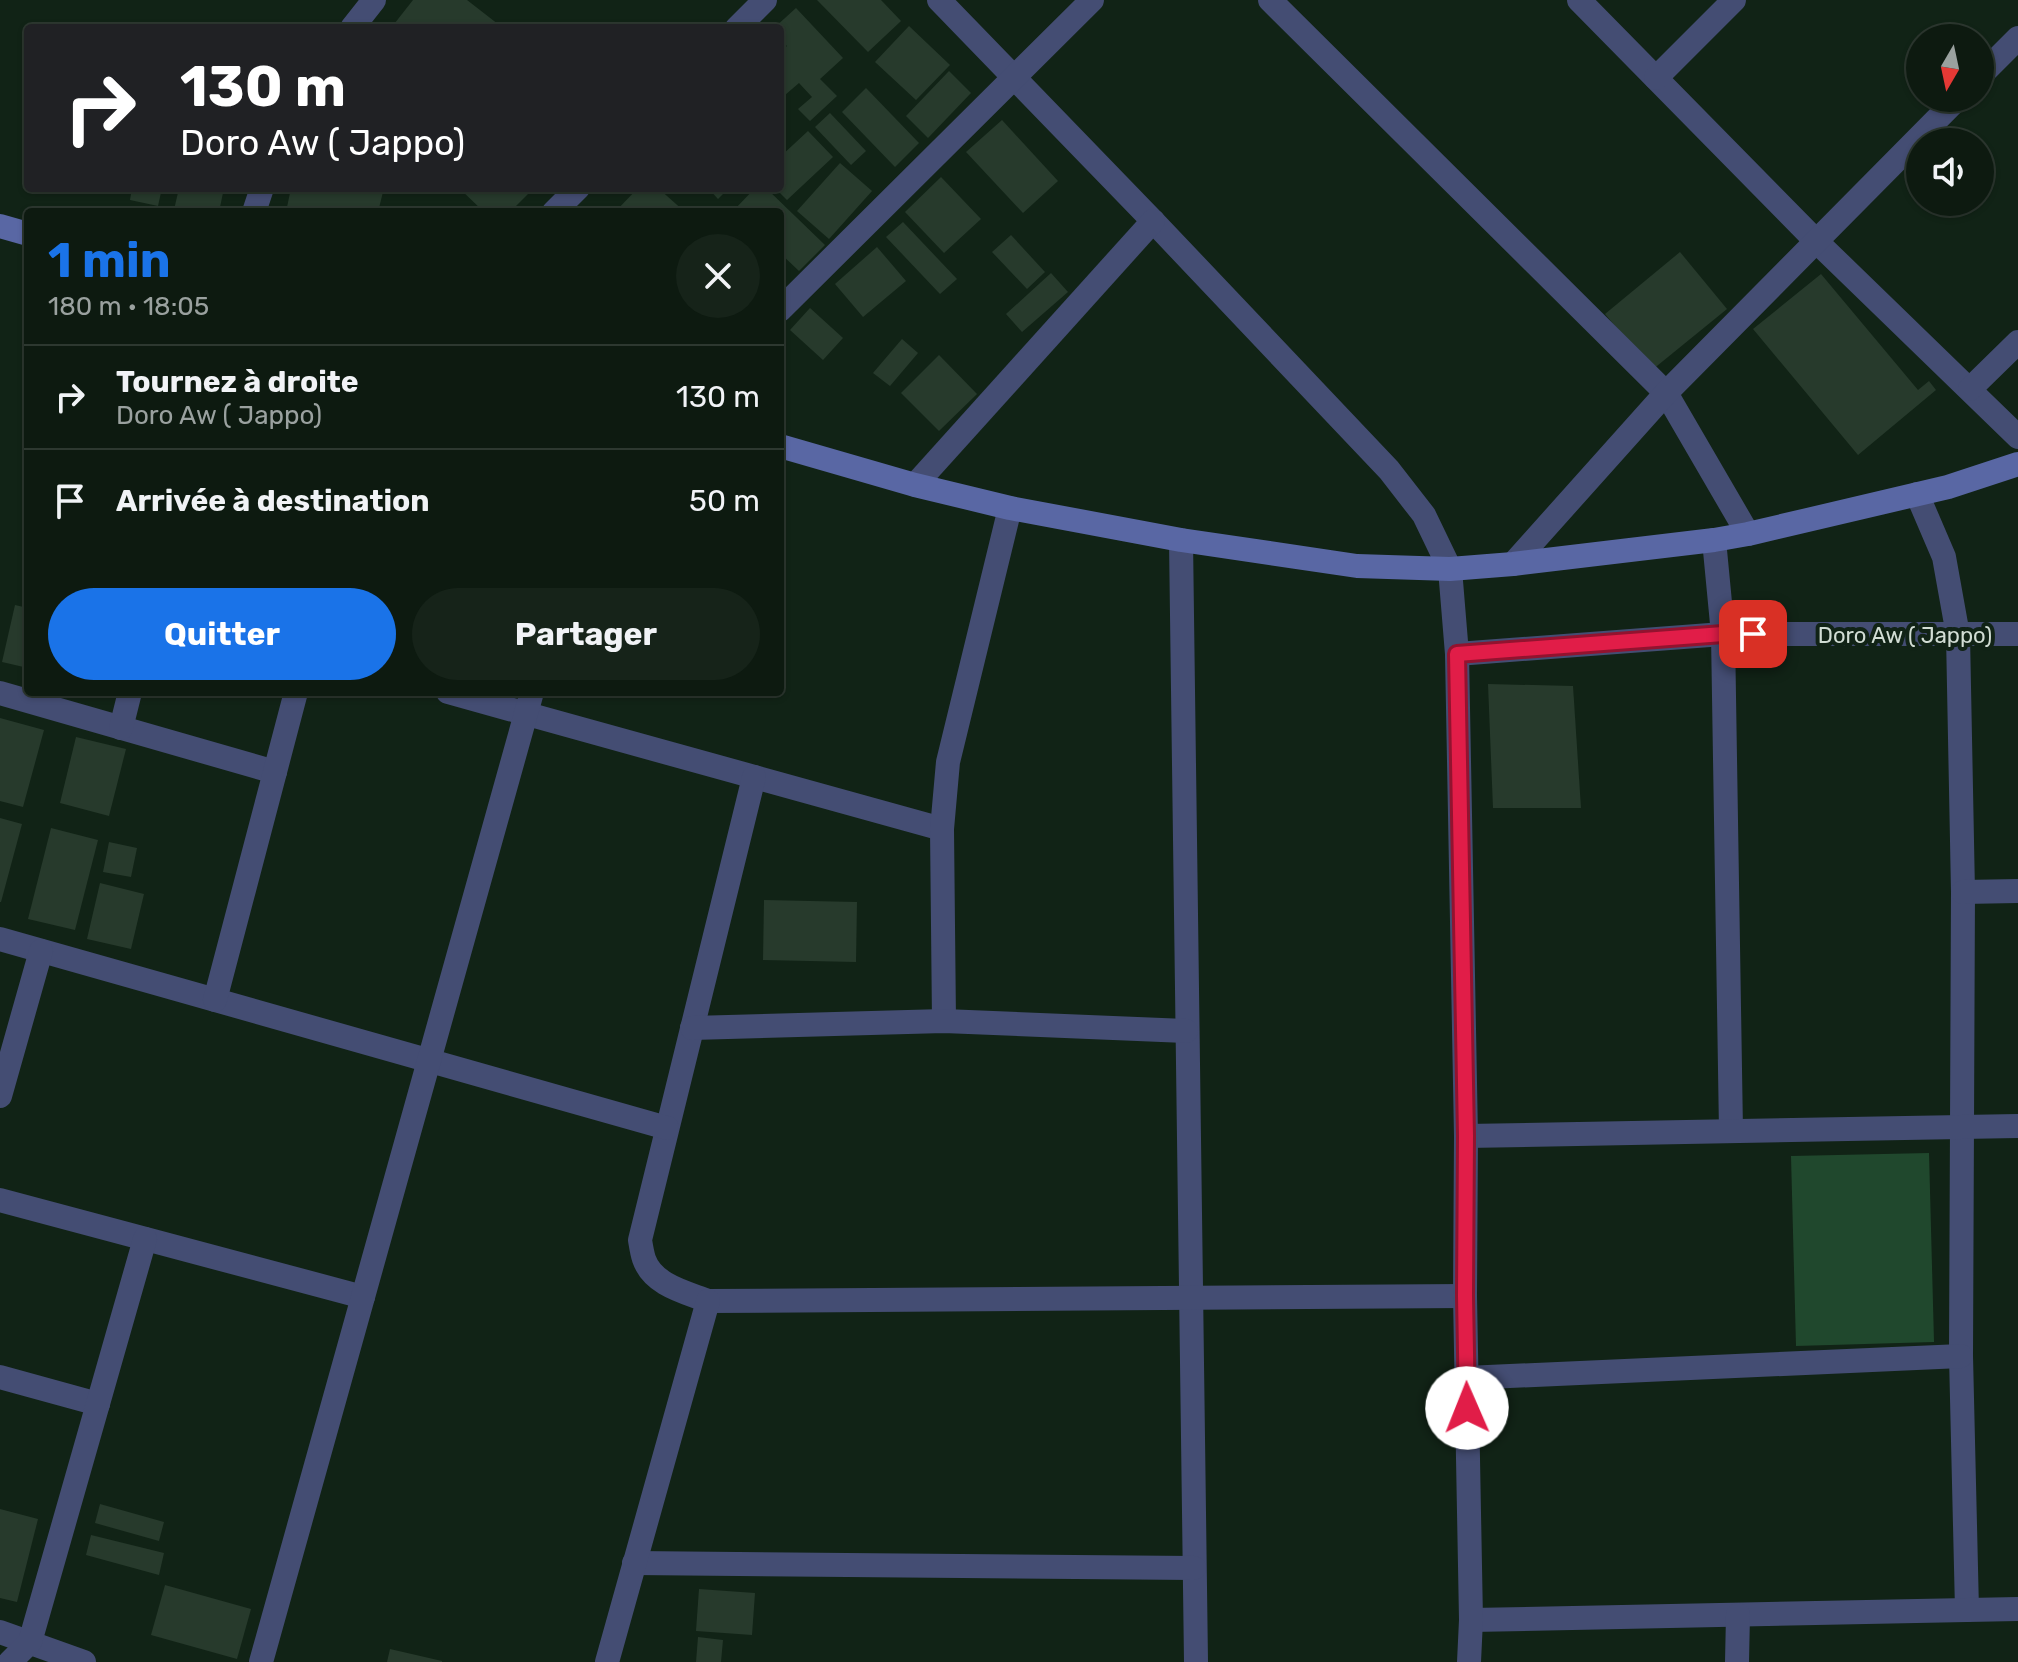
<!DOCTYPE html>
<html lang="fr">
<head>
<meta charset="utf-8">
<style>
  :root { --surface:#0d1a10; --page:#162319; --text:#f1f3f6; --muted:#9aa19f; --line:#2d3830; --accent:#1a73e8 }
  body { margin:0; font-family:Rubik,sans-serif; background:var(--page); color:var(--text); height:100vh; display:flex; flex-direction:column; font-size:30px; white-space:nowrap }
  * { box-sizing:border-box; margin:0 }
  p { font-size:26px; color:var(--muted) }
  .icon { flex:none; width:44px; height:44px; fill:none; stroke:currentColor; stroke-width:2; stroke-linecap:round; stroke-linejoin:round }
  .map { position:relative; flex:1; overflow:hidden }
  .details { position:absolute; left:24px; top:208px; width:760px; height:488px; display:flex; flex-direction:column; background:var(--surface); border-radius:8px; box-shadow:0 2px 6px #0004,0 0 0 2px var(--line) }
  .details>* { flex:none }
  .banner { position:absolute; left:24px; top:24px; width:760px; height:168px; border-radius:8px; box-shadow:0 2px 6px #0004,0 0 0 2px var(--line); background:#202124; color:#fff; overflow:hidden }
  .needle { width:52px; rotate:189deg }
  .tools { position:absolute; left:1906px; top:24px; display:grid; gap:16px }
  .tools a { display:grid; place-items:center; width:88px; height:88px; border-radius:50%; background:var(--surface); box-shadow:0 2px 6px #0004,0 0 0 2px var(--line); font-size:40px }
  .pin { position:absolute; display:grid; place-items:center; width:68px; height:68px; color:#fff; margin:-34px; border-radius:16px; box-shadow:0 4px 12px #0006 }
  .me { position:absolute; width:88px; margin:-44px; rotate:359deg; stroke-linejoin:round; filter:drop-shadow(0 0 6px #0008) }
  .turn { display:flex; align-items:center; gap:28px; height:168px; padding:0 24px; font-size:36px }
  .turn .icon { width:104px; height:104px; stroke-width:2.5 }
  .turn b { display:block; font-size:56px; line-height:68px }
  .round { display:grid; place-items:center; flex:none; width:84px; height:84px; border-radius:42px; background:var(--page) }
  .overview { display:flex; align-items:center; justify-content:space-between; height:136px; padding:0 24px }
  h1 { font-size:48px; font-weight:700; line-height:60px; color:var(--accent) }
  .button { display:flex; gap:16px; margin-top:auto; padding:16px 24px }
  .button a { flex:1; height:92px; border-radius:48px; background:var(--accent); color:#fff; font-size:32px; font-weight:700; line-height:92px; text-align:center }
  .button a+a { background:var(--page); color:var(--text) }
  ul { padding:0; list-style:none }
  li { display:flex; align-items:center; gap:24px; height:104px; padding:0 24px; border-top:2px solid var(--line) }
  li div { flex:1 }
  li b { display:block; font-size:30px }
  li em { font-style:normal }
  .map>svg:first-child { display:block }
  .green { fill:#20482d }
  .building { fill:#273a2c }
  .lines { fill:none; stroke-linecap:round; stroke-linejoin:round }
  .minor { stroke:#444d73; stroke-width:24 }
  .tertiary { stroke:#444d73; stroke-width:24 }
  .secondary { stroke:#5967a4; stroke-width:24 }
  .route-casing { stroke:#92132f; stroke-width:20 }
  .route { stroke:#e11d48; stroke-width:14 }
  .labels { text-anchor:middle; stroke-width:8; stroke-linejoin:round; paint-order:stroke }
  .street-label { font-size:22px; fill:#d2ddd4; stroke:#112316 }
</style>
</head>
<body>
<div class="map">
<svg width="2018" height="1662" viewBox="0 0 2018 1662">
  <rect width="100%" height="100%" fill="#112316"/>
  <polygon class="green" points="1929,1153 1934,1342 1796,1346 1791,1156"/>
  <g class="building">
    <polygon points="413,0 467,0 503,28 391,28"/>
    <polygon points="817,0 881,0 901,21 868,52"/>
    <polygon points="796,8 843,58 820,79 837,96 810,121 798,109 812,97 799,83 785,95 780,89 780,52 787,46 780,39 780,28 774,28"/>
    <polygon points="909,26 950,65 916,100 875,62"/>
    <polygon points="949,71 971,93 928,138 906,116"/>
    <polygon points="866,88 919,143 895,167 842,112"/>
    <polygon points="830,113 866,151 851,165 815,127"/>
    <polygon points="1002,120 1058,181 1023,213 966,152"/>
    <polygon points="808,131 833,157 787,200 775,188 780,188 780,157"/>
    <polygon points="840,163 872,191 829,239 797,211"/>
    <polygon points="941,177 981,219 944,253 905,212"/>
    <polygon points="132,188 162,188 158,206 130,200"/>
    <polygon points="179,188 224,188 219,212 185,212 174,210"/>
    <polygon points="291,188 384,188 378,212 286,212"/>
    <polygon points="459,188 528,188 531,191 510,212 484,212"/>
    <polygon points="638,188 658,188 685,212 615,212"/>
    <polygon points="708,188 729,188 718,199"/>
    <polygon points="755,188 766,188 825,245 799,271 780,253 780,212 738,212 735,209"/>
    <polygon points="903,222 957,279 940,294 886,237"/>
    <polygon points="1011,235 1045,272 1027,289 992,252"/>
    <polygon points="877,247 906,281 863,317 835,284"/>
    <polygon points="1680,252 1727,309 1652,370 1605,314"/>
    <polygon points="1051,273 1068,292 1022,332 1006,314"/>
    <polygon points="1821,274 1918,390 1929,381 1936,390 1858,455 1753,329"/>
    <polygon points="810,308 843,338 823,360 790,330"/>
    <polygon points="902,339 918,353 890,386 873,373"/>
    <polygon points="939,355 977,394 939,431 901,393"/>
    <polygon points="15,605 28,608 28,668 2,662"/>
    <polygon points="1488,684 1573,686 1581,808 1493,808"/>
    <polygon points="0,718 44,730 23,807 0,801"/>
    <polygon points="76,737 126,749 109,816 60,803"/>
    <polygon points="0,818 22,824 1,902 0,902"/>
    <polygon points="51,828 98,840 75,930 28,919"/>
    <polygon points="109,842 137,848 131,877 103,872"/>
    <polygon points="100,883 144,894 131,949 87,939"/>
    <polygon points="764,900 857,902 856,962 763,960"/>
    <polygon points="100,1504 164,1522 159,1541 95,1523"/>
    <polygon points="0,1509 38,1519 17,1602 0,1598"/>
    <polygon points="91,1535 164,1553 159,1575 86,1555"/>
    <polygon points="165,1585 251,1609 237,1659 151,1635"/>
    <polygon points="699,1589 755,1593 752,1635 696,1631"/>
    <polygon points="698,1637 723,1640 721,1662 696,1662"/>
    <polygon points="390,1649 442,1661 442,1662 387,1662"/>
  </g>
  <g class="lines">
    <g class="minor">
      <polyline points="939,0 1153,221 1389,470 1424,515 1450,569"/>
      <polyline points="1270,0 1666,393 1748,534"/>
      <polyline points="1579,0 1816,241 2018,437"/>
      <polyline points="352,28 374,0"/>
      <polyline points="737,28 765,0"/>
      <polyline points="1980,76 2018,38"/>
      <polyline points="1656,78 1734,0"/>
      <polyline points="254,212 262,188"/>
      <polyline points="554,212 578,188"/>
      <polyline points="780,310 1092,0"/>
      <polyline points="1970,389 2018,342"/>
      <polyline points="915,485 1153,221"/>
      <polyline points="1917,494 1944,557 1958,635 1963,892 1961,1356 1967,1610"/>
      <polyline points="1181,540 1196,1662"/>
      <polyline points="1714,540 1723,634 1731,1131"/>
      <polyline points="1513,564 1666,393 1958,98"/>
      <polyline points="1457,654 1723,634 2018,634"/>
      <polyline points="448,692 942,829"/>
      <polyline points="0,693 275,772"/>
      <polyline points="121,728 130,692"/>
      <path d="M 754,777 L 640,1240 C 641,1246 642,1253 644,1259 C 653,1285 685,1292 708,1301 L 1465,1296"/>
      <polyline points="1963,892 2018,891"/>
      <polyline points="0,939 667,1128"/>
      <polyline points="215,1000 296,692"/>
      <polyline points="944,1021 942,829 948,762 1010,508"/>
      <polyline points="692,1028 944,1021 1186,1031"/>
      <polyline points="0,1096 41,951"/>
      <polyline points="1466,1136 2018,1126"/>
      <polyline points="0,1200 363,1297"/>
      <polyline points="0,1377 98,1404"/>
      <polyline points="1466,1378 1961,1356"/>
      <polyline points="634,1563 1194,1568"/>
      <polyline points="1471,1620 2018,1609"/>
      <polyline points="0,1632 84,1662"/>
      <polyline points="10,1662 30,1642 145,1239"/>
      <polyline points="261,1662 532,692"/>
      <polyline points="607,1662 708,1301"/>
      <polyline points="1737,1662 1738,1615"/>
    </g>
    <polyline class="tertiary" points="1450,569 1457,654 1466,1136 1465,1296 1471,1620 1469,1662"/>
    <g class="secondary">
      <polyline points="0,226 28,234"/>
      <polyline points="780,446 915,485 1010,508 1181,540 1357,566 1450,569 1513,564 1714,540 1748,534 1948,487 2018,464"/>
    </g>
  </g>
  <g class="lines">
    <defs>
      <polyline id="route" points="1467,1408 1465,1296 1466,1136 1457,654 1723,634 1753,634"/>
    </defs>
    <use href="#route" class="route-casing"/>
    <use href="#route" class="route"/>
  </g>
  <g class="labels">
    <g class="street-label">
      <text x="1905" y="643">Doro Aw ( Jappo)</text>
    </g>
  </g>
</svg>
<div class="tools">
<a><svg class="needle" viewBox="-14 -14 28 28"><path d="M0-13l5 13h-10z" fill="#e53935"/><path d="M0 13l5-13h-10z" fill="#9aa19f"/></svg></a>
<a><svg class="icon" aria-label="sound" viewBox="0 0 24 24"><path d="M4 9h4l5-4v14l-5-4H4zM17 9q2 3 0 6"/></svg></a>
</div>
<div class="pin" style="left:1753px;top:634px;background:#d93025"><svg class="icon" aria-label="arrive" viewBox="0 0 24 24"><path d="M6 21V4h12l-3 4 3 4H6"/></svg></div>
<svg class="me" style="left:1467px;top:1408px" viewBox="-20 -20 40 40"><circle r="19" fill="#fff"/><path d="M0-13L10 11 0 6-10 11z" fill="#e11d48"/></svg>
<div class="banner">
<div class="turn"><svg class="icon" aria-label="right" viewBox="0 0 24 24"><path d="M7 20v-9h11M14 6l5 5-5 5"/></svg><div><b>130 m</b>Doro Aw ( Jappo)</div></div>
</div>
<section class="details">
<div class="overview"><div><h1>1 min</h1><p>180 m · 18:05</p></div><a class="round"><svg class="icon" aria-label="close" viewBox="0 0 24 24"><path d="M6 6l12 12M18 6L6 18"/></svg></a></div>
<ul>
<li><svg class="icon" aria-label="right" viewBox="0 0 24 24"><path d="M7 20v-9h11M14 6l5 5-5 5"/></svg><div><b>Tournez à droite</b><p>Doro Aw ( Jappo)</p></div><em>130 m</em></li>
<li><svg class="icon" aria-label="arrive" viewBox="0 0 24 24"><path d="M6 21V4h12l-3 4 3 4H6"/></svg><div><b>Arrivée à destination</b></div><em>50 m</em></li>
</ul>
<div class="button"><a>Quitter</a><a>Partager</a></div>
</section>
</div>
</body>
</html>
